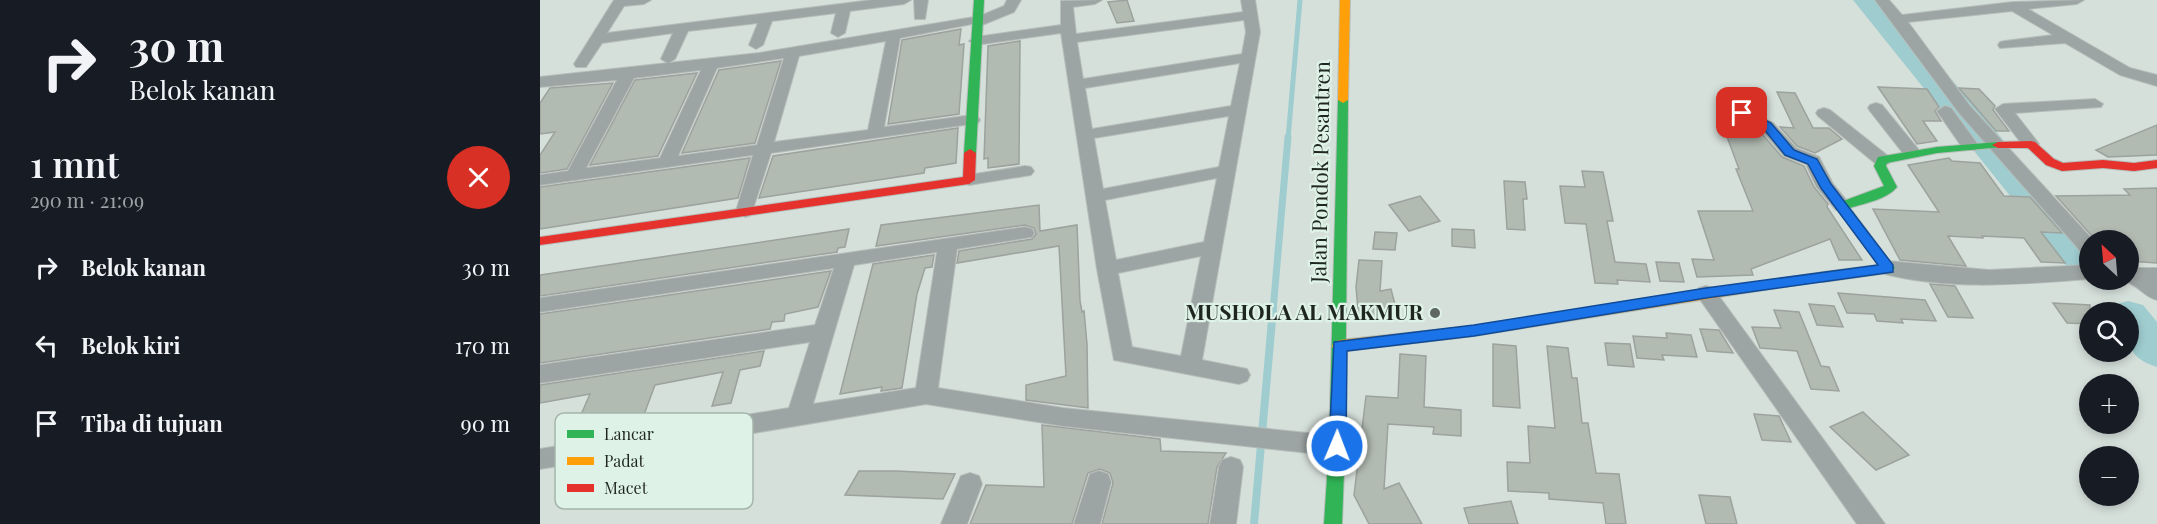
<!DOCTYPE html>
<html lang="id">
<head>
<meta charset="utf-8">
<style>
  :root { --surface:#171b24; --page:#242831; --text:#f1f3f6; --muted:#9ea1a6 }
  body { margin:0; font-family:"Playfair Display",serif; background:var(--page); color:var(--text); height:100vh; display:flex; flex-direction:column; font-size:22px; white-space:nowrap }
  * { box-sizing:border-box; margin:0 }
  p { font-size:20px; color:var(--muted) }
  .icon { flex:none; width:33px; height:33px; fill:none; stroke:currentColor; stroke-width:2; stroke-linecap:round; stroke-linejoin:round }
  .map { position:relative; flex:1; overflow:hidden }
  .sheet { display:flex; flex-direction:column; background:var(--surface); width:540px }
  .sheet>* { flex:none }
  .top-card { background:#171b24; color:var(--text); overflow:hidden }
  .needle { width:39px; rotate:334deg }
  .controls { position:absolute; left:1539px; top:230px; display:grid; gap:12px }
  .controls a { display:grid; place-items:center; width:60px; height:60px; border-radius:50%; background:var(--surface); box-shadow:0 3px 9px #0003; font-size:30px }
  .pin { position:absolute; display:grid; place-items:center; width:51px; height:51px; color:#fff; margin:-26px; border-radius:12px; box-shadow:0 3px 9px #0006 }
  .me { position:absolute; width:66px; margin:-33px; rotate:1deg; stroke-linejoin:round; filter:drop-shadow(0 0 4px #0008) }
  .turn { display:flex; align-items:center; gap:21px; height:126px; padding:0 30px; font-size:27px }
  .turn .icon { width:78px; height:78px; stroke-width:2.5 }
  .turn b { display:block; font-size:42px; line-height:51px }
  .round { display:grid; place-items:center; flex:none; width:63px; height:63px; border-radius:32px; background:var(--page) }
  .headline { display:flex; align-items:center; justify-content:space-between; height:102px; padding:0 30px }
  h1 { font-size:36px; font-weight:600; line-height:45px }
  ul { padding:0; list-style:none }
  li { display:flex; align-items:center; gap:18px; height:78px; padding:0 30px }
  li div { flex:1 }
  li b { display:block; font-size:22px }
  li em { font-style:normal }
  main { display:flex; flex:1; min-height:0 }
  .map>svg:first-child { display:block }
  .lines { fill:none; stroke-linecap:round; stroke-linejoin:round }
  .stream-far2 { stroke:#9fcccf; stroke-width:5 }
  .stream-far1 { stroke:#9fcccf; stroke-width:7 }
  .stream { stroke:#9fcccf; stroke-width:8 }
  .river { fill:#9fcccf; fill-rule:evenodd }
  .building { fill:#b1bbb2; stroke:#9ca29d; stroke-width:1.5 }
  .street-casing { stroke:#b6beba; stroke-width:2 }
  .fast-casing { stroke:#b6beba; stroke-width:2 }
  .slow-casing { stroke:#b6beba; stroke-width:2 }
  .jam-casing { stroke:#b6beba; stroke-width:2 }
  .street { fill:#9da5a4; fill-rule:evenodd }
  .fast { fill:#30b455; fill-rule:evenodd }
  .slow { fill:#ff9f0a; fill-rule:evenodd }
  .jam { fill:#e5322d; fill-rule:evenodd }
  .route { fill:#1a73e8; stroke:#114b97; stroke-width:1.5 }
  .poi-dot { fill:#5f6763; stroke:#def2e7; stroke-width:2 }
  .labels { text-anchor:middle; stroke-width:4.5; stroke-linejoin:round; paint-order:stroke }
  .street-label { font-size:21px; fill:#1f2622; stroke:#def2e7 }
  .poi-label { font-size:21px; font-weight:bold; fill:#1f2622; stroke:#def2e7; text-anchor:end }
  .key { fill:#def2e7; stroke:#a5b5ac; stroke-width:1.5 }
  .key-label { font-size:16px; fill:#1f2622 }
</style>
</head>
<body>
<main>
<section class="sheet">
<div class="top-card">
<div class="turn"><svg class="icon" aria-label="right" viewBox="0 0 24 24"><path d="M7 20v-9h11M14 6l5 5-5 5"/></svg><div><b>30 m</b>Belok kanan</div></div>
</div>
<div class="headline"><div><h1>1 mnt</h1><p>290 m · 21:09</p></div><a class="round" style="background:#d93025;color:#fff"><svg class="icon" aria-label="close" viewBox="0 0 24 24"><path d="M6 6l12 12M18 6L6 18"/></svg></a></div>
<ul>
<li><svg class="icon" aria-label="right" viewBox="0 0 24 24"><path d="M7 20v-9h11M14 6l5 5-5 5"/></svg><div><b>Belok kanan</b></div><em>30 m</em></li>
<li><svg class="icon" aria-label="left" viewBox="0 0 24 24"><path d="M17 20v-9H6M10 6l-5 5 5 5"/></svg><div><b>Belok kiri</b></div><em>170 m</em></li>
<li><svg class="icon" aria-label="arrive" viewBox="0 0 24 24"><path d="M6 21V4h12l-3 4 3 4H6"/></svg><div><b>Tiba di tujuan</b></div><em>90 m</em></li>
</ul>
</section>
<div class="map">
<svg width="1617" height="524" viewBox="0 0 1617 524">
  <rect width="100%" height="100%" fill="#d6e0db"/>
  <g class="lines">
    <polyline class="stream-far2" points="748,139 760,0"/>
    <polyline class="stream-far1" points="733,311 748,137"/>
    <polyline class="stream" points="714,524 733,309"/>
    <g class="river">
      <polygon points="1313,0 1341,0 1355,13 1550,242 1550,279 1559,279 1550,281 1536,278"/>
      <path d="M 1588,301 L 1603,305 L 1617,322 L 1617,367 C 1585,357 1588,341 1588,312 L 1569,312 L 1573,305 Z"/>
    </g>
  </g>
  <g class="building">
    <polygon points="587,0 594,21 577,23 568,2"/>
    <polygon points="421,29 419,45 424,44 419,114 348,124 362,40"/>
    <polygon points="480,41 479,164 448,168 448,158 444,159 448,46"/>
    <polygon points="241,61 215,143 142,153 179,70"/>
    <polygon points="157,73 118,156 50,165 95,80"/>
    <polygon points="73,83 27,169 0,173 0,155 15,132 0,134 0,103 10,88"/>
    <polygon points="1338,87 1387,89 1399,107 1395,111 1401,121 1383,121 1397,141 1377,144"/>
    <polygon points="1419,88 1439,89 1455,106 1453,110 1469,131 1456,131"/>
    <polygon points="1237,92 1255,93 1273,128 1289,128 1302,139 1275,153 1257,146 1240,127 1254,128"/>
    <polygon points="1617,125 1617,155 1568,157 1556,150"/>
    <polygon points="418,128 416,163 385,168 384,173 219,198 233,156"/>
    <polygon points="1186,134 1223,135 1242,157 1264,166 1274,187 1288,204 1287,207 1322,260 1299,260 1290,239 1211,269 1213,275 1157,277 1152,259 1174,260 1158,211 1213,211 1196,169 1199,169"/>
    <polygon points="210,158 198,198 0,229 0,187"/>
    <polygon points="1409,158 1412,161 1440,163 1464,196 1490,197 1522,233 1501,232 1525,263 1501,262 1484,238 1442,236 1443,238 1408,236 1426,266 1360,260 1333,209 1399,212 1368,165"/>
    <polygon points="1042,171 1063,172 1073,221 1067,221 1075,262 1106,264 1110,282 1077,280 1078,284 1055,283 1046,224 1025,223 1020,186 1045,187"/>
    <polygon points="964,181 985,182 987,199 983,199 985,230 967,229"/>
    <polygon points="1617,188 1617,263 1588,261 1588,239 1552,236 1516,196 1590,195 1584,189"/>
    <polygon points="880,196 900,221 869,231 849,205"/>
    <polygon points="499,205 500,231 537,225 540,301 542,312 544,311 547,344 548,408 486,400 486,385 526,376 519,246 417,263 419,251 492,239 496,234 494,228 485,225 336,246 341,225"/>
    <polygon points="309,229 305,247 298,248 297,252 0,296 0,275"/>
    <polygon points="912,229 934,230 935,248 912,246"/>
    <polygon points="835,232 857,233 855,250 833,249"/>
    <polygon points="394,255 392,267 385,268 377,294 362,388 341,391 342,387 300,394 333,264"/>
    <polygon points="819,260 842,261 840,291 851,289 858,316 819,321 816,287"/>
    <polygon points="1116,262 1139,263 1144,282 1120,281"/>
    <polygon points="291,271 278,307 245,314 244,321 232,322 230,329 0,363 0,314"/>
    <polygon points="1390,284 1415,286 1433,318 1408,317"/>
    <polygon points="1298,293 1385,300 1396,321 1361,319 1363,323 1337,321 1334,314 1307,313"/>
    <polygon points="1513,303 1550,305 1550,324 1527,323"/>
    <polygon points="1269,304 1294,306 1303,327 1277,325"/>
    <polygon points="1234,310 1259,312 1281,366 1289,367 1299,391 1271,389 1257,351 1220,348 1212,327 1241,328"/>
    <polygon points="1160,329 1179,330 1193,353 1167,351"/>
    <polygon points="1126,333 1151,335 1157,357 1122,355 1124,360 1097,358 1093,336 1127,338"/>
    <polygon points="1065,343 1090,344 1094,367 1068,365"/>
    <polygon points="953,344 976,346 980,408 953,406"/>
    <polygon points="1007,346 1028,348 1032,378 1037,378 1042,423 1048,423 1056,473 1079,474 1086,524 1066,524 1063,503 1009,499 1009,493 968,491 967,462 990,463 988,426 1015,428"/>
    <polygon points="224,351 220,366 200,370 191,403 172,406 183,372 115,385 102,420 33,433 50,394 0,403 0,385"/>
    <polygon points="860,354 886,356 884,407 921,410 921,436 893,434 894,427 848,424 844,489 859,483 882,524 829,524 814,495 826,396 858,398"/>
    <polygon points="1323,412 1369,455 1336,470 1290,427"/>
    <polygon points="1214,414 1239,416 1251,442 1222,440"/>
    <polygon points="502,425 620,439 621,451 686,453 677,467 668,524 562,524 573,483 570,473 560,469 548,473 532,524 430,524 446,485 504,487"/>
    <polygon points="319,471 357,471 415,474 403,499 305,495"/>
    <polygon points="1159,495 1190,497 1197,524 1166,524"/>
    <polygon points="971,501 978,524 929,524 924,508"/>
  </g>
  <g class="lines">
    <defs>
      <g id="street">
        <polygon points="74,0 111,0 104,4 84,6 67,33 332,0 371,0 364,4 310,11 305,33 298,37 291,33 296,13 232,21 223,45 216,49 209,45 218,23 148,31 135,59 128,63 121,59 133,33 62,43 46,67 36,67 34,64"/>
        <polygon points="374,0 388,0 385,19 375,19"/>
        <path d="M 467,0 L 481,0 L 474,12 L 442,25 L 432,24 L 360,38 L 344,127 L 432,115 L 438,117 L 440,120 L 438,123 L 231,153 L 211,215 L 205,217 L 196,211 L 213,155 L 0,185 L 0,175 L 28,171 L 77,80 L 0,87 L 0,77 L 219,53 L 440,16 L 464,6 ZM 346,41 L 328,130 L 234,142 L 259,56 ZM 244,58 L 217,145 L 138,156 L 177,68 ZM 161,70 L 120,158 L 46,168 L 94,78 Z"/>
        <path d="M 562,0 L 555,4 L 533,7 L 536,34 L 703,12 L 701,0 L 715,0 L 720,32 L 662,360 L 707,369 L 710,375 L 707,381 L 699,384 L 574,360 L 557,269 L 521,33 L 436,45 L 429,41 L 436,37 L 521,25 L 521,1 ZM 704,20 L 706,32 L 702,54 L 543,79 L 537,42 ZM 700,63 L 691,106 L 552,129 L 545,88 ZM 689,116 L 679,167 L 563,189 L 554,138 ZM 677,178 L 664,242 L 576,260 L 565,200 ZM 661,256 L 641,356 L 592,347 L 578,273 Z"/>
        <polygon points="1335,0 1349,0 1362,15 1473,2 1544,0 1537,4 1488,9 1590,68 1617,75 1617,86 1580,75 1525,43 1460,48 1458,45 1460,42 1465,41 1513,35 1472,11 1368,22 1430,106 1553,240 1550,240 1550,255 1543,254 1419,113"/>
        <polygon points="1555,99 1563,104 1561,107 1475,113 1499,144 1491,149 1485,148 1455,109 1463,104"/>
        <polygon points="1336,103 1342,105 1378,149 1380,153 1378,157 1366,157 1330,111 1328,108 1330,105"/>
        <polygon points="1405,106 1411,108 1436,142 1438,146 1436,150 1424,150 1397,111"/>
        <polygon points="1202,108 1233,123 1256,148 1279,157 1293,184 1311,206 1308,210 1296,210 1276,186 1266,164 1244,156 1221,129 1196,116 1194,113 1196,110"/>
        <polygon points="1284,108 1290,110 1348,156 1351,160 1348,164 1336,164 1278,116 1276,113 1278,110"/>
        <polygon points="485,166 491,167 494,171 491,175 429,185 420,180 429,175"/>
        <path d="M 485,227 L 492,229 L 494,233 L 492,237 L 417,249 L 398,388 L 523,408 L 797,436 L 805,439 L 809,446 L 805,453 L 797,456 L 523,426 L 386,404 L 0,469 L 0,449 L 249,408 L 270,342 L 0,383 L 0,365 L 275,325 L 294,268 L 0,312 L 0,298 ZM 397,252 L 376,388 L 273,404 L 314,265 Z"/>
        <path d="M 1348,261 L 1449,270 L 1550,265 L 1550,279 C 1482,284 1407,291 1341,273 L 1338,268 L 1341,263 Z"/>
        <path d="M 1588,268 L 1617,268 L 1617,300 C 1602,296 1600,285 1581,280 L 1588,279 Z"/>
        <polygon points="1166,286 1173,288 1345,524 1317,524 1159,298 1156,293 1159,288"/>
        <polygon points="691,457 700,460 703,467 696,524 670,524 679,467 682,460"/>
        <polygon points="559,471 568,474 571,482 560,524 534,524 550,474"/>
        <polygon points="430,473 439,476 442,484 427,524 401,524 421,476"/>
      </g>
      <g id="fast">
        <polygon points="434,0 444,0 436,153 430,157 424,153"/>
        <polygon points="803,97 808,100 805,446 802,524 784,524 789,446 798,100"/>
        <path d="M 1458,142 L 1464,145 L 1462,147 L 1397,153 L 1347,163 L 1346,166 L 1357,187 C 1346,200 1325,203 1310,208 L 1355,268 L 1348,273 L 1283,282 L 1278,280 L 1276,277 L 1278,274 L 1283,272 L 1338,265 L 1296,206 L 1298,203 L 1344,186 L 1334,166 L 1338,157 L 1397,147 Z"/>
      </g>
      <g id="slow">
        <polygon points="800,0 810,0 808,100 803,103 798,100"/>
        <polygon points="1283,272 1288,274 1290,277 1288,280 934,336 799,352 794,350 792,346 794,342 799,340 934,326"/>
      </g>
      <g id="jam">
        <polygon points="1491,141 1495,142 1514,159 1523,163 1563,160 1594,163 1617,160 1617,168 1594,171 1563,168 1522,171 1506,165 1488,148 1458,148 1452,145 1458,142"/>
        <polygon points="430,149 436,153 435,180 429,184 0,245 0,237 423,177 424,153"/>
      </g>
    </defs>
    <use href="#street" class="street-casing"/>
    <use href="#fast" class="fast-casing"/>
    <use href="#slow" class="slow-casing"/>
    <use href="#jam" class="jam-casing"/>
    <use href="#street" class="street"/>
    <use href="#fast" class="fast"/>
    <use href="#slow" class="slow"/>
    <use href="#jam" class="jam"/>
  </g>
  <polygon class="route" points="1198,110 1206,110 1231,123 1254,150 1277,159 1291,184 1353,265 1353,272 1166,298 934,336 807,351 806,446 803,451 791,451 789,446 794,342 934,325 1166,288 1338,265 1281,188 1268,164 1245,155 1223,128 1198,115"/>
  <circle class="poi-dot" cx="895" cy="313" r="6"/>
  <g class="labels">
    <g class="street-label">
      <text transform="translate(781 172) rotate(-89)" y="7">Jalan Pondok Pesantren</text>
    </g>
    <g class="poi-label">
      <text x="883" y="320">MUSHOLA AL MAKMUR</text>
    </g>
  </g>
  <rect x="15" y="413" width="198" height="96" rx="9" class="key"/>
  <rect x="27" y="430" width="27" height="8" fill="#30b455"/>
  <rect x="27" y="457" width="27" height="8" fill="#ff9f0a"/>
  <rect x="27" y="484" width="27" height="8" fill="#e5322d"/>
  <g class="key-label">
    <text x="64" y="440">Lancar</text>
    <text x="64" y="467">Padat</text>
    <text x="64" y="494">Macet</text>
  </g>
</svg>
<div class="controls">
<a><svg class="needle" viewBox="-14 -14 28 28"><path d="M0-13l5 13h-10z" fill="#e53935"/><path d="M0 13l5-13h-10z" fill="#9ea1a6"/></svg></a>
<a><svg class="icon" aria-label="search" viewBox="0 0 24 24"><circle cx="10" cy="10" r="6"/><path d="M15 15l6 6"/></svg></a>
<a>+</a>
<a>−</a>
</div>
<div class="pin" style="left:1202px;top:113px;background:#d93025"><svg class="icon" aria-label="arrive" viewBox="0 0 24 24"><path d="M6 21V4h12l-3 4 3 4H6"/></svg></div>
<svg class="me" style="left:797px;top:446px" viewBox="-20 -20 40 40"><circle r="17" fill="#1a73e8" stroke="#fff" stroke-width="3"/><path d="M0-11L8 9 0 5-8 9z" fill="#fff"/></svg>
</div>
</main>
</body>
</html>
